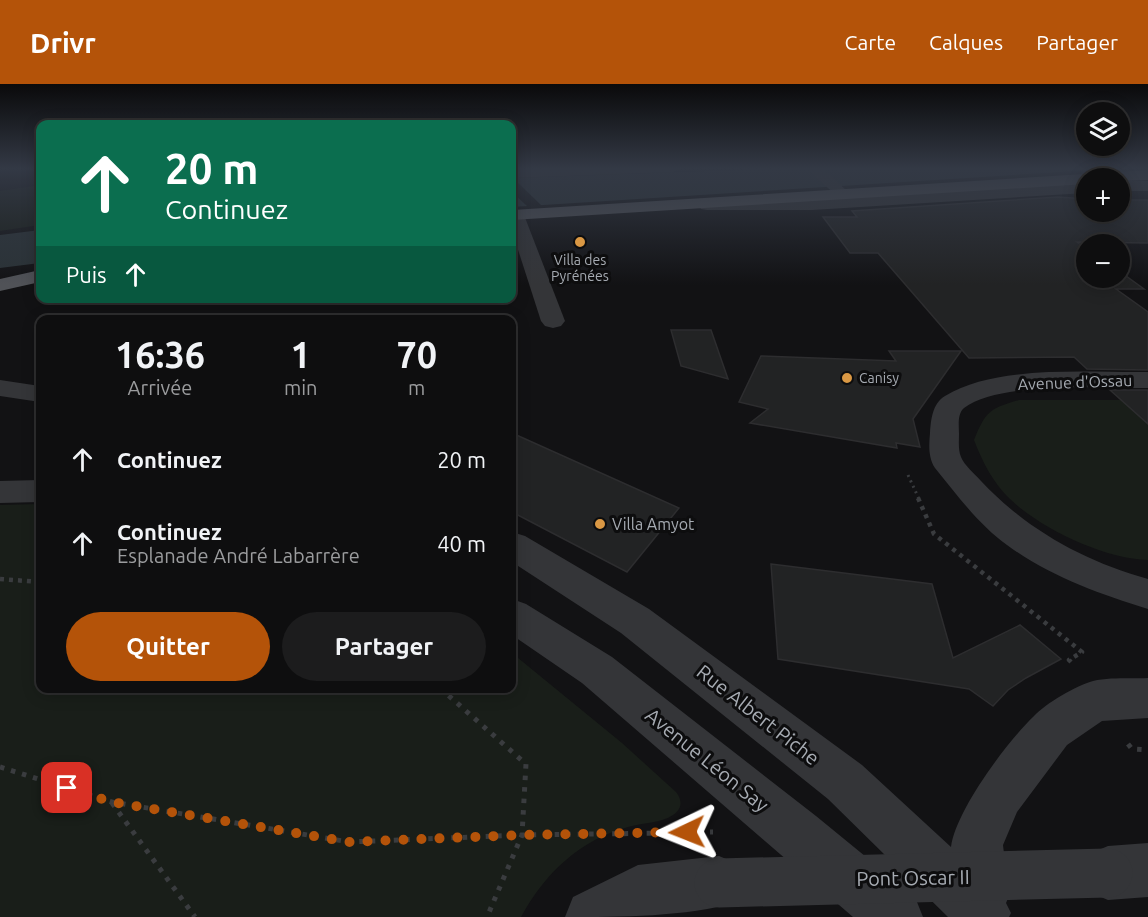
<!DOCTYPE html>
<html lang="fr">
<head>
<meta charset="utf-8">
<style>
  :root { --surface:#0e0e0f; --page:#1c1c1d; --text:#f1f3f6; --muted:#9b9c9e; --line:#2e2e2f; --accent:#b45309 }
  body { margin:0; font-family:Ubuntu,sans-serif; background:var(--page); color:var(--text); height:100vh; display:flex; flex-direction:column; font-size:22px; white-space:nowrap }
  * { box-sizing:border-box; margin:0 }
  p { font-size:20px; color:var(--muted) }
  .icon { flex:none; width:33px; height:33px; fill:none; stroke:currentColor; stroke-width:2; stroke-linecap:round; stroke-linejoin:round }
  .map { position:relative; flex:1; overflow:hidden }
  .sheet { position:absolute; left:36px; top:231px; width:480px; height:378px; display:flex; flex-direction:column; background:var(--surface); border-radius:12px; box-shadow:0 3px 15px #0003,0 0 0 2px var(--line) }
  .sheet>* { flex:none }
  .top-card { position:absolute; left:36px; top:36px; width:480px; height:183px; border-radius:12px; box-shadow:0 3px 15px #0003,0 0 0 2px var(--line); background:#0b6e4f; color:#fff; overflow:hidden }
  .buttons { position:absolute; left:1076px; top:18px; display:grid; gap:12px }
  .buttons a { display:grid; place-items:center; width:54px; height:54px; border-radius:50%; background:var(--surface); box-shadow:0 3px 15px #0003,0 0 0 2px var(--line); font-size:30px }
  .pin { position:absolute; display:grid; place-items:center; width:51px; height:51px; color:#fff; margin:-26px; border-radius:12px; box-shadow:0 3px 9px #0006 }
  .me { position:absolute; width:66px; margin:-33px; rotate:268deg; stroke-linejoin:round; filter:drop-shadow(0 0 4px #0008) }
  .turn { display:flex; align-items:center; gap:21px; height:126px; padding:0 30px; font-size:27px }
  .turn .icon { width:78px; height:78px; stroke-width:2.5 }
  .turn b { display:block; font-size:42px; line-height:51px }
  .then { display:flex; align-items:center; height:57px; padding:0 30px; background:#0003; gap:12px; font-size:22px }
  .eta { display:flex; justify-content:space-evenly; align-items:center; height:102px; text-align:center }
  .eta b { font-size:36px; font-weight:700; line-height:42px }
  .primary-button { display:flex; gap:12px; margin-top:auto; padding:12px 30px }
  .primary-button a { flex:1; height:69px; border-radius:36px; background:var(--accent); color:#fff; font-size:24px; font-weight:700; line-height:69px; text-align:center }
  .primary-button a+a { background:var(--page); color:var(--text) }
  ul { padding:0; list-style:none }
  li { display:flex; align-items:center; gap:18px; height:84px; padding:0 30px }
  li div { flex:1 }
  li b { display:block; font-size:22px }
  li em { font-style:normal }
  header { display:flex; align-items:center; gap:36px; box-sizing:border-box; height:84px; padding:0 30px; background:var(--accent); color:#fff }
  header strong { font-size:28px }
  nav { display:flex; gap:33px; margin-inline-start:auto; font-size:21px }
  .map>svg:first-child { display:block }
  .green { fill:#191e19 }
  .water { fill:#2a3236 }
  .pier { fill:#121214 }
  .building { fill:#222324; stroke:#2d2d2f; stroke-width:1.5 }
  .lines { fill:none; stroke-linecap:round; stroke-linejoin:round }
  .path-far2 { stroke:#3a3c3f; stroke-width:3; stroke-dasharray:2 4; stroke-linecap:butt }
  .path-far1 { stroke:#3a3c3f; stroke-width:4.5; stroke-dasharray:4 5; stroke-linecap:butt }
  .path { stroke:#3a3c3f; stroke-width:5; stroke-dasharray:4.5 7; stroke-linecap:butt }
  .minor { fill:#343538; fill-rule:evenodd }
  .major { fill:#505257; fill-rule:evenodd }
  .path-bridge { stroke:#3a3c3f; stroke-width:5; stroke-dasharray:4.5 7; stroke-linecap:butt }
  .minor-bridge { stroke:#343538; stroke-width:49 }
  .route { stroke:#b45309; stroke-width:10; stroke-dasharray:0 18 }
  .poi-dot { fill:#da9844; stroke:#0d0d0e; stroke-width:2 }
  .labels { text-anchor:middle; stroke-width:6; stroke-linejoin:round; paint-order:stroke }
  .far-poi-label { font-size:14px; fill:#a6abb2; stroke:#0d0d0e }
  .street-label { font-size:16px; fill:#a6abb2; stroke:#0d0d0e }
  .poi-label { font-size:16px; fill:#a6abb2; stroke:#0d0d0e; text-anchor:start }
  .near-street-label { font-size:20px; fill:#a6abb2; stroke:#0d0d0e }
</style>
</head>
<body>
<header>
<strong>Drivr</strong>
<nav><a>Carte</a><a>Calques</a><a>Partager</a></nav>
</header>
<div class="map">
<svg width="1148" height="833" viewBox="0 0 1148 833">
  <rect width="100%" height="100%" fill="#121214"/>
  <g class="green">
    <polygon points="40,101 40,141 0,147 0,107"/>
    <path d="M 1019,316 L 1121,316 L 1148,338 L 1148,476 C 1105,475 1041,445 1010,415 C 993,399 982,377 974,356 C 986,327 989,325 1019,316 Z"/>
    <path d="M 40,420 L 40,604 L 512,604 L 512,569 L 622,659 L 676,708 C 682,716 683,724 673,731 C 662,739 641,739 628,743 C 580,756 545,789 521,833 L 0,833 L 0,421 Z"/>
  </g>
  <g class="water">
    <polygon points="789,84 1123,84 512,123 512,94"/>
    <polygon points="40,146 40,179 0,184 0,151"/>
  </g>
  <polygon class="pier" points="512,93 542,122 527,122 512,108"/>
  <g class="building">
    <polygon points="1058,113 1086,115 1086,128 1119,128 1119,116 1148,116 1148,159 1077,158 1086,165 1086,194 1119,194 1119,187 1144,205 1116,205 1148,228 1148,286 1087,285 1074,273 969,274 878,169 850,169 823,133 857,133 852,127"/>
    <polygon points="671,246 711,246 728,295 681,282"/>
    <polygon points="889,267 961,267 913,335 920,363 896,359 897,364 750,339 768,325 739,318 761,272 896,277"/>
    <polygon points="1110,306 1148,306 1148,340"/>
    <polygon points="512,349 679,424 627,488 512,428"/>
    <polygon points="771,480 932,500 953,574 1020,541 1061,575 1026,594 1008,606 993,622 969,605 778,575"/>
  </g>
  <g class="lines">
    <polyline class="path-far2" points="908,391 919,415"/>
    <g class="path-far1">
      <polyline points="918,414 934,450 1082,568 1069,576 1071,578"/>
      <polyline points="0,495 40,498"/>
    </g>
    <g class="path">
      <polyline points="440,604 526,680 522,751 487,833"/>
      <polyline points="1128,660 1132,665 1148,666"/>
      <polyline points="0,683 112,718 349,758 522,751 674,749"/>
      <polyline points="112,719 195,833"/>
    </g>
    <g class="minor">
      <polygon points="547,84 680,84 673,88 512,94 512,86"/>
      <polygon points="806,84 822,84 847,107 849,110 845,114 1086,99 1086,109 812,126 707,126 701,125 699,121 701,117 707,116 839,114"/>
      <rect x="1119" y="97" width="29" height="10"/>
      <polygon points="515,126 521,127 524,131 565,237 561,242 553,244 545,242 541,237 512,147 512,127"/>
      <path d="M 1148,288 L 1148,304 C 1102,304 1001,297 964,324 C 957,330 959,342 959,350 C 959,357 958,366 961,373 C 964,381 975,390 981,397 C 1027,446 1084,477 1148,495 L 1148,525 C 1099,510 1049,492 1007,461 C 979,441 957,411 935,384 C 928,373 929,361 930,349 C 931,336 932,320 945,312 C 997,280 1089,289 1148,288 Z"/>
      <polygon points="0,296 40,302 40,318 0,312"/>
      <polygon points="40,396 40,418 0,419 0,397"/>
      <path d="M 512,448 L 525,452 L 649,525 L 862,681 L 951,763 C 956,726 1007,658 1034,632 C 1045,620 1077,601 1093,597 C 1110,593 1131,595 1148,594 L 1148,634 L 1102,637 L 1067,661 L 1017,728 L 1003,761 L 1009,812 L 1006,819 L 1011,829 L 1009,833 L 948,833 L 828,715 L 621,549 L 512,478 Z"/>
      <polygon points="512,515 526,520 612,573 816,732 915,813 923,833 853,833 582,599 512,551"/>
      <polygon points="1148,759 1148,813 1108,816 1089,808 1081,789 1089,770 1108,762"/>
      <path d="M 719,772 L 738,780 L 746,799 L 738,818 C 685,833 621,833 565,833 L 573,813 L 638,781 Z"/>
    </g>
    <g class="major">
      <polygon points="1148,86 1148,96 1119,97 1119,94 1086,94 1086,100 512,136 512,126"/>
      <polygon points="40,186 40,198 0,207 0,195"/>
    </g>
    <polyline class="path-bridge" points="687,748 713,748"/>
    <polyline class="minor-bridge" points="719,799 1108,789"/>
  </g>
  <linearGradient id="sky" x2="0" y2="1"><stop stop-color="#0a0a0b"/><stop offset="0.42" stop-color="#333945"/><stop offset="1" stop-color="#333945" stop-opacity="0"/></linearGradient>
  <rect width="1148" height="201" fill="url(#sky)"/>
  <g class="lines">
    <polyline class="route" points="67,704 112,718 349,758 522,751 687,748"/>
  </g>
  <g class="poi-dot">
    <circle cx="580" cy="158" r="6"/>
    <circle cx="847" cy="294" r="6"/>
    <circle cx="600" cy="440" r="6"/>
  </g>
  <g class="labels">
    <g class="far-poi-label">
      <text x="580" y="181">Villa des<tspan x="580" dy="16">Pyrénées</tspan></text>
      <text x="859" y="299" text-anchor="start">Canisy</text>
    </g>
    <g class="street-label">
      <text transform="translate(1075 298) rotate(-2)" y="6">Avenue d'Ossau</text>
    </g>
    <g class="poi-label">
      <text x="612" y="446">Villa Amyot</text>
    </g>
    <g class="near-street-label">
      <text transform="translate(758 631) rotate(38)" y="7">Rue Albert Piche</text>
      <text transform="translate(707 676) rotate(39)" y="7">Avenue Léon Say</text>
      <text transform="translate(913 794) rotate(-1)" y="7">Pont Oscar II</text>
    </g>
  </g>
</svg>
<div class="buttons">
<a><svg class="icon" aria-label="layers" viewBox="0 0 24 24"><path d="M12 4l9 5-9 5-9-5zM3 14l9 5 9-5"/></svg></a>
<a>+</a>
<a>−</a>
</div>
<div class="pin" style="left:67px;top:704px;background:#d93025"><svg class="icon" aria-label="arrive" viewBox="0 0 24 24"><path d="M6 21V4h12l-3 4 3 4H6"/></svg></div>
<svg class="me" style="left:687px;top:748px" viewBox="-20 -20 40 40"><path d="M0-17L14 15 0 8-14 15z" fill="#b45309" stroke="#fff" stroke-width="4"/></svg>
<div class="top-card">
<div class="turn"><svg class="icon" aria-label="ahead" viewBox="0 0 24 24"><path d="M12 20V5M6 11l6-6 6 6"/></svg><div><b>20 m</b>Continuez</div></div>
<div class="then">Puis<svg class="icon" aria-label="ahead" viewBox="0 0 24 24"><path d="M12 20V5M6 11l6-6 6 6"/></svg></div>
</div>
<section class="sheet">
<div class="eta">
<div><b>16:36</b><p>Arrivée</p></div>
<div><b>1</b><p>min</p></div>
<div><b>70</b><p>m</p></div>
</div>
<ul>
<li><svg class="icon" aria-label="ahead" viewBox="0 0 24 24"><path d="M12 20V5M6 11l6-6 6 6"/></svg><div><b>Continuez</b></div><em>20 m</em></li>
<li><svg class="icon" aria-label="ahead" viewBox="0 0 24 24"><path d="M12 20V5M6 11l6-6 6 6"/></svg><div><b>Continuez</b><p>Esplanade André Labarrère</p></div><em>40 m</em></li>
</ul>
<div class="primary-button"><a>Quitter</a><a>Partager</a></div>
</section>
</div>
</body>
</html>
